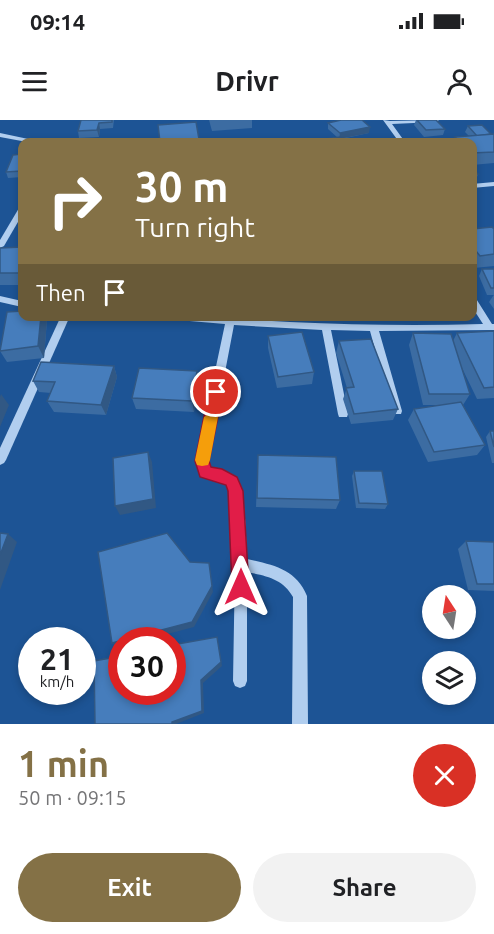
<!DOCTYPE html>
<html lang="en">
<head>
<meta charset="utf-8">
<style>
  :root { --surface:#fff; --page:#f2f2f2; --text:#202124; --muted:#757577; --accent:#847146 }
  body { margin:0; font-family:Ubuntu,sans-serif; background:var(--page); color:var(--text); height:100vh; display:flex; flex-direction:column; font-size:22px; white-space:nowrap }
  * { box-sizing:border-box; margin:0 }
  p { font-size:20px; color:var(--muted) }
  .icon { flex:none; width:33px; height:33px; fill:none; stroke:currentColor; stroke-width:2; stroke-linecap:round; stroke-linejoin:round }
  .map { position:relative; height:604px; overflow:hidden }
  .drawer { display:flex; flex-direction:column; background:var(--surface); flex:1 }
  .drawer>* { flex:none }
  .guide { position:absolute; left:18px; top:18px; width:459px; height:183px; border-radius:12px; box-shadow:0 3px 9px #0003; background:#847146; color:#fff; overflow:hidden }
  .needle { width:39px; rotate:348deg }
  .tools { position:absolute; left:422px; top:465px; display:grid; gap:12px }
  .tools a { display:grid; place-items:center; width:54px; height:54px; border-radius:50%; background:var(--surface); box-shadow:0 3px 9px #0003; font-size:30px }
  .speed { position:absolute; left:18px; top:507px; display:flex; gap:12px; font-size:30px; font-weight:700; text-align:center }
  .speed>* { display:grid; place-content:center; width:78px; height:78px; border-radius:50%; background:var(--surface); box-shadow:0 3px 9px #0003; line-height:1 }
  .speed small { font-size:15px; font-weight:400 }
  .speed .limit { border:9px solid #d22; background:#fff; color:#111 }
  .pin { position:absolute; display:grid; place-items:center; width:51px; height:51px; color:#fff; margin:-26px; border:3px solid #fff; border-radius:50%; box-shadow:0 2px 6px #0007 }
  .me { position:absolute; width:66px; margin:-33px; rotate:0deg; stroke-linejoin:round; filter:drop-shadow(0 0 4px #0008) }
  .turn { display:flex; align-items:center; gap:21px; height:126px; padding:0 18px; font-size:27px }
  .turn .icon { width:78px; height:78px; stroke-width:2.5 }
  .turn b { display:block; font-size:42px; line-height:51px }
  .then { display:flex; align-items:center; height:57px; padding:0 18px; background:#0003; gap:12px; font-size:22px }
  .round { display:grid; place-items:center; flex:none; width:63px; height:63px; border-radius:32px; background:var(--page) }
  .headline { display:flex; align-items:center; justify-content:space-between; height:102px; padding:0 18px }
  h1 { font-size:36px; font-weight:700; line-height:45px; color:var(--accent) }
  .button { display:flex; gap:12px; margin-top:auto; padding:12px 18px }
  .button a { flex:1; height:69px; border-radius:36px; background:var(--accent); color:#fff; font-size:24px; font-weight:700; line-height:69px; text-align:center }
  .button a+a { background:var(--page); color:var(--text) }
  .status { display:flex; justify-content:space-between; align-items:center; height:42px; padding:0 30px; background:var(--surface); direction:ltr }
  .status svg { height:16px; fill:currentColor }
  header { display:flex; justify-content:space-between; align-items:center; height:78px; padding:0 18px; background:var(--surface); font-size:27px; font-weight:700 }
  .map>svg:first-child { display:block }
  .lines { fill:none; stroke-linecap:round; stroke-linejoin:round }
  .minor { fill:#b1ceef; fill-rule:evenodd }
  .wall { fill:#3c6ca2 }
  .shaded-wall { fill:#315884 }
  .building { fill:#467dbc; stroke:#315884; stroke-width:1.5 }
  .route { fill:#e11d48; stroke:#92132f; stroke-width:1.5 }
  .slow { fill:#f59e0b }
</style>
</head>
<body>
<div class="status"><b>09:14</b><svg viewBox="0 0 49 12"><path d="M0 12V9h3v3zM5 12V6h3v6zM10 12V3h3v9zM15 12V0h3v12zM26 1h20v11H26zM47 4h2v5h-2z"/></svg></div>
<header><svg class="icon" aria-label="menu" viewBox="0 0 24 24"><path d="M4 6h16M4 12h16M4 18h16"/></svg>Drivr<svg class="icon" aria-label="person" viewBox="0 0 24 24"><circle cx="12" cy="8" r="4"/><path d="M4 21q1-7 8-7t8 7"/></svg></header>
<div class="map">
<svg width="494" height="604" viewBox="0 0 494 604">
  <rect width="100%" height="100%" fill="#1d5495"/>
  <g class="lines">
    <g class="minor">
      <polygon points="383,0 390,1 439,0 436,2 392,4 405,22 399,22"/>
      <polygon points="0,13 33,20 36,22 27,22 0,17"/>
      <polygon points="494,62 494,66 472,68 472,64"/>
      <polygon points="19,88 22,88 22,95 4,126 0,128 0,120"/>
      <polygon points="0,176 22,181 22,187 0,182"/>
      <path d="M 472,176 L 475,177 L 492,204 L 494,204 L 494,210 L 379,211 L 402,291 L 401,294 L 393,294 L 392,291 L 370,211 L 331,210 L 348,294 L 347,297 L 339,297 L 338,294 L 322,210 L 234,205 L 208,341 L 209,348 C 218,349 230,351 236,358 C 246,369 246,423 247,439 C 273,445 296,449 307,476 L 308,604 L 292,604 L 293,477 C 283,459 267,456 247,452 L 247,561 L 245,566 L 240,568 L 235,566 L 233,561 L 235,444 L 230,371 C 225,358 213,359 201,356 L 196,341 L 225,204 L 166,199 L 162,196 C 205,196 247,200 290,202 C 354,205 418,206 483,204 L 472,187 Z"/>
      <polygon points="61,196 70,196 6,340 4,343 0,345 0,328"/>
    </g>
  </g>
  <g class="wall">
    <polygon points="81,0 114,0 113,8 100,9 99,17 79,18 78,11"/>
    <polygon points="209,0 252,0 252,8 212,11"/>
    <polygon points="416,0 436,0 445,9 443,15 424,17 414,5"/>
    <polygon points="328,3 369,13 341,19 343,22 323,22 324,19 338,18 328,9"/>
    <polygon points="158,5 199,19 200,22 160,22"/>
    <polygon points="468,6 491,14 494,14 494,43 472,45 472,22 454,22 455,17 469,16 465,12"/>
    <polygon points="22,34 22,57 8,58 6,52"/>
    <polygon points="472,48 478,54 476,60 472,60"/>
    <polygon points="472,109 494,109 494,146 474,148 472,145"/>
    <polygon points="22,127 22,165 0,165 0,128"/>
    <polygon points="482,149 494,149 494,175 487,175 479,156"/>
    <polygon points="494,175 494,189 489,182 493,176"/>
    <polygon points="47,200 44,238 7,242 0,231"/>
    <polygon points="494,211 494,278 477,279 462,248 470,274 463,285 485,325 477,335 428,342 408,300 414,289 444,285 423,285 409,225 413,213 453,221 457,213"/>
    <polygon points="268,216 314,252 312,264 277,268 268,228"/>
    <polygon points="339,221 398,289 393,300 351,304 343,279 347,268 336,233"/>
    <polygon points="114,246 117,257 106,295 54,292 47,281 51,273 39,272 33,261"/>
    <polygon points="197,251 199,262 194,292 136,289 132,278"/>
    <polygon points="490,311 494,311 494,343 492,343 486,317"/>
    <polygon points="258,335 340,380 336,389 256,387"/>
    <polygon points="354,351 388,384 385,389 356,388 352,356"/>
    <polygon points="466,421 494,422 494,471 468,470 458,429"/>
  </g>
  <g class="shaded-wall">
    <polygon points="99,3 100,9 99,17 97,10"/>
    <polygon points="370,7 369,13 339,19 340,13"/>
    <polygon points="41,196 46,196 47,200 44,238 38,226"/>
    <polygon points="114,246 117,257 106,295 101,285"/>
    <polygon points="197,251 199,262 194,292 192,281"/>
    <polygon points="1,274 9,285 0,307 0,277"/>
    <polygon points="148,332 152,342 156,388 120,395 115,386"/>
    <polygon points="8,414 17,422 0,470 0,435"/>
    <polygon points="209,443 213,472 194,507 145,520 122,520"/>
    <polygon points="217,517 222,546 203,563 204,593 176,604 172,604"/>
    <polygon points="122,521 122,527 118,528 112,523"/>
  </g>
  <g class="building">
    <polygon points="81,0 112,0 112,2 99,3 97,10 78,11"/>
    <polygon points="341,0 362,0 370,7 340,13 328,3"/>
    <polygon points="417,0 436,0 445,9 426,10"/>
    <polygon points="196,2 199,19 160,22 158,5"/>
    <polygon points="482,5 491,14 477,16 468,6"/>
    <polygon points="494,14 494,32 472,33 472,22 460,22 455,17"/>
    <polygon points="340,17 343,22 326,22 324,19"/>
    <polygon points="22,34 22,51 6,52 13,35"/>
    <polygon points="472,48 478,54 472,54"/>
    <polygon points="492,107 494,109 494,134 480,136 472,126 472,109"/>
    <polygon points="22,127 22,153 0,153 0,128"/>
    <polygon points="482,149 494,149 494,168 491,168"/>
    <polygon points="22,191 22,196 41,196 38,226 0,231 7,192"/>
    <polygon points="494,211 494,267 484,268 457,213"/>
    <polygon points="302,212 314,252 278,257 268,216"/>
    <polygon points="413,213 451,214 470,274 429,274"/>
    <polygon points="371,219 398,289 354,294 346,268 354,267 339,221"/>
    <polygon points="41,242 114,246 101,285 47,281 55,262 33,261"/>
    <polygon points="139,248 197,251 192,281 132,278"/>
    <polygon points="461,282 485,325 434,332 414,289"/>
    <polygon points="490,311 494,311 494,327"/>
    <polygon points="148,332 153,379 115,386 113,338"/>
    <polygon points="258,335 336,337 340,380 257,378"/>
    <polygon points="354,351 382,351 388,384 359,383"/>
    <polygon points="0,413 8,414 0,435"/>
    <polygon points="167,413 190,442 209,443 212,466 192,502 112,523 98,432"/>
    <polygon points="466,421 494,422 494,464 477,464"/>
    <polygon points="217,517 221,542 201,560 202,591 172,602 172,604 95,604 94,541 122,536 122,572 172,572 172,525"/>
  </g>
  <polygon class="route" points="216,267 223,272 209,341 211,347 222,349 237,357 243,371 249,467 247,473 241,476 235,473 232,467 228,371 226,365 200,357 195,341 209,272"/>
  <polygon class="slow" points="211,292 218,297 210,340 208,345 202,346 197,345 195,340 204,297"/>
</svg>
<div class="tools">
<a><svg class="needle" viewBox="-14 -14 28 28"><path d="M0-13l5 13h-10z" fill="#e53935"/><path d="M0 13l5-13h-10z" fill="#757577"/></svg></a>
<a><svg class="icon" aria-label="layers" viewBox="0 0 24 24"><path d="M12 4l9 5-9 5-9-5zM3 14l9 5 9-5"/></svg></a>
</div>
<div class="speed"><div>21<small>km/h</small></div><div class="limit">30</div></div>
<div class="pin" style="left:216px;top:272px;background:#d93025"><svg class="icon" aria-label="arrive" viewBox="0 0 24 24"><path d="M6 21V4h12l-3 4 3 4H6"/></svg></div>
<svg class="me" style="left:241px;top:467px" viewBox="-20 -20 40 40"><path d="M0-17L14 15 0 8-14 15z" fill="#e11d48" stroke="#fff" stroke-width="4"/></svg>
<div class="guide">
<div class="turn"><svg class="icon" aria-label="right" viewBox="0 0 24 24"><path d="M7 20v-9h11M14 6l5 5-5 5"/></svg><div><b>30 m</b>Turn right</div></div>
<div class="then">Then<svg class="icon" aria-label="arrive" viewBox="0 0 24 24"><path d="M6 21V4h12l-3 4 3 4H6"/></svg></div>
</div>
</div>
<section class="drawer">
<div class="headline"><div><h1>1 min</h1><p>50 m · 09:15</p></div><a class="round" style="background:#d93025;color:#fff"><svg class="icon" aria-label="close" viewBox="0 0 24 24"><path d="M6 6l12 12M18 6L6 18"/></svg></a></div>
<div class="button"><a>Exit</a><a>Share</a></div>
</section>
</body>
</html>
